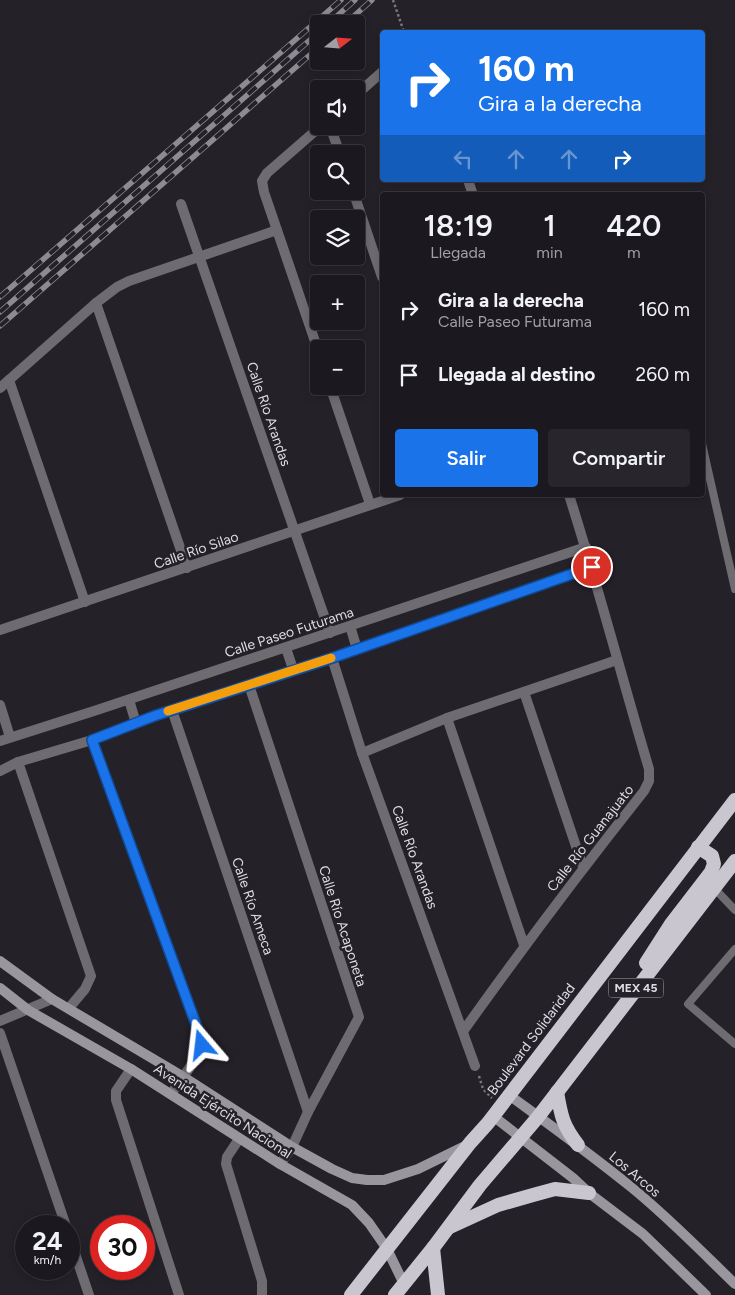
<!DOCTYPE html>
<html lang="es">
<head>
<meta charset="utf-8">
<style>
  :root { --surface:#1b191f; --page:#28262c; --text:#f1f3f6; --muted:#a0a0a4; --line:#39383d; --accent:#1a73e8 }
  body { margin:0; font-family:Figtree,sans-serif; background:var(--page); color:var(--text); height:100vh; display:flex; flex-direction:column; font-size:19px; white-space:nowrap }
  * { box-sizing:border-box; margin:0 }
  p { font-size:16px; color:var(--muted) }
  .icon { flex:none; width:28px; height:28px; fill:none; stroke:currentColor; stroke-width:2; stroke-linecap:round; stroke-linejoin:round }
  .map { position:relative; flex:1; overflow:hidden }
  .side { position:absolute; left:380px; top:192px; width:325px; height:305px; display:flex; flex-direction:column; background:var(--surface); border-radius:5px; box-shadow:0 2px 8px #0003,0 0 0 1px var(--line) }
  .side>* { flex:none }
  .hud { position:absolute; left:380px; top:30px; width:325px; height:152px; border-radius:5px; box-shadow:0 2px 8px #0003,0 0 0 1px var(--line); background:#1a73e8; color:#fff; overflow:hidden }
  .needle { width:32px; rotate:73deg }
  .controls { position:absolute; left:310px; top:15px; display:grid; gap:10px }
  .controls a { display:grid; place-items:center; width:55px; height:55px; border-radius:5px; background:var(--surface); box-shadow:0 2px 8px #0003,0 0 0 1px var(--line); font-size:25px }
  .speed { position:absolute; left:15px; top:1215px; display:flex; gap:10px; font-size:25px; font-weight:700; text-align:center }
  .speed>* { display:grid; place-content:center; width:65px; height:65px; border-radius:50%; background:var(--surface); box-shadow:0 2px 8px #0003,0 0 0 1px var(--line); line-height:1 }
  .speed small { font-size:12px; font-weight:400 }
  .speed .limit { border:8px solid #d22; background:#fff; color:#111 }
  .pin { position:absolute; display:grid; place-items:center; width:42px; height:42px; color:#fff; margin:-21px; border:2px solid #fff; border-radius:50%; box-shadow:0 1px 5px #0007 }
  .me { position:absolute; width:55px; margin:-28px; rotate:343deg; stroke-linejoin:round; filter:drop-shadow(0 0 4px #0008) }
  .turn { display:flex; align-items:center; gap:18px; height:105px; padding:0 15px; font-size:22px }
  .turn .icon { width:65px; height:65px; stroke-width:2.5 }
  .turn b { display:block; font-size:35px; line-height:42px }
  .lanes { display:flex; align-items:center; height:48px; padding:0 15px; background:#0003; justify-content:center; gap:25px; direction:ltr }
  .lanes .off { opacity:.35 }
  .eta { display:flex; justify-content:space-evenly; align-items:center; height:85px; text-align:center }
  .eta b { font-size:30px; font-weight:600; line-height:35px }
  .button { display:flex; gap:10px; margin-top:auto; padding:10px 15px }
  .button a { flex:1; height:58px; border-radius:5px; background:var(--accent); color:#fff; font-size:20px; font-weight:600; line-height:58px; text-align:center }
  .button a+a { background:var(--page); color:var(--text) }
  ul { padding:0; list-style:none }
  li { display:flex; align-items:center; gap:15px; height:65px; padding:0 15px }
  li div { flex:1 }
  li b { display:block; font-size:19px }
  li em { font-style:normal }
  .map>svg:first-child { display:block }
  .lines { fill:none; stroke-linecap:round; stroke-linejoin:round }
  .path { stroke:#79767e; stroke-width:2.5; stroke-dasharray:2.5 2.5; stroke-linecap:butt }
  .service { stroke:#6e6c71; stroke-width:8 }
  .minor { stroke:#6e6c71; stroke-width:10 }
  .secondary { stroke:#99969d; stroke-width:10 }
  .trunk { stroke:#c9c6d0; stroke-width:14 }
  .rail-casing { stroke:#8d8b92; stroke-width:5.5 }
  .rail { stroke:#242129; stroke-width:4; stroke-dasharray:11; stroke-linecap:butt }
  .route-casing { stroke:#114b97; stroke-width:12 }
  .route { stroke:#1a73e8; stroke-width:9 }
  .slow { stroke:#f59e0b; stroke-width:9 }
  .labels { text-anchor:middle; stroke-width:5; stroke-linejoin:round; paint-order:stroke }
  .shield { fill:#242129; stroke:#a7a5ab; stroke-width:1 }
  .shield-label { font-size:12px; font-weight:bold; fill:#dfdde3 }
  .street-label { font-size:14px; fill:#dfdde3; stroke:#242129 }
</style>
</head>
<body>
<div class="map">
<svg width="735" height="1295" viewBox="0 0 735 1295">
  <rect width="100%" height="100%" fill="#242129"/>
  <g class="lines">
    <g class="path">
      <polyline points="393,0 404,32"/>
      <polyline points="479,1076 483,1089 492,1098"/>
    </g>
    <g class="service">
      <polyline points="702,444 735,589"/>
      <polyline points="714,888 735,910"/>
      <polyline points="735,949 688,1004 735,1044"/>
    </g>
    <g class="minor">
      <polyline points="356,95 382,72"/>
      <polyline points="330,126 340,154"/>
      <polyline points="468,180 473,195"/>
      <polyline points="353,191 382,277"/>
      <polyline points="181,204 330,633"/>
      <polyline points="96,303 187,568"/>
      <polyline points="319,353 264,192 262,181 267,173 321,126"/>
      <polyline points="9,380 85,602"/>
      <polyline points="330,386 370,504"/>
      <polyline points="0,388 96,303 117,287 129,281 277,230"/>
      <polyline points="350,626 357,649"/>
      <polyline points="0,630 400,495"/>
      <polyline points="286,648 293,669"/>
      <polyline points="332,658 362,753 475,1066"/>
      <polyline points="249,685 359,1017 308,1112 292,1147 280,1164"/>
      <polyline points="524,692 583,867"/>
      <polyline points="129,700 136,723"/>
      <polyline points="0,705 10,737"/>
      <polyline points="172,710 308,1112"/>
      <polyline points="447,718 524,945"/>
      <polyline points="92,740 201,1038 202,1045 200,1053 171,1094"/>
      <polyline points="0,741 97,710 586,547"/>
      <polyline points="362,753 447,718 617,660"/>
      <polyline points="18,762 91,976 85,989 69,1008"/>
      <polyline points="0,771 18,762 92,740 172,710 332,658 592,567"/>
      <polyline points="0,1021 52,999"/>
      <path d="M 464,1030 C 522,949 582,869 644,791 L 649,781 L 649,769 C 622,678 598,586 569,495"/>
      <polyline points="0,1033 66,1226"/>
      <polyline points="131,1069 116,1091 116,1100 179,1295"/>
      <polyline points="239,1139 227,1157 226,1164 262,1281 262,1295"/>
      <polyline points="69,1236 89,1295"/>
    </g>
    <g class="secondary">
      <polyline points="0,961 52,999 182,1076 292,1147 332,1169 352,1178 367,1180 384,1180 418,1169 467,1145"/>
      <polyline points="0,988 28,1010 131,1069 280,1164 352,1205 369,1223 387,1249 404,1284"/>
      <path d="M 509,1095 C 550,1125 592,1155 631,1187 C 668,1217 701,1251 735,1284"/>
      <polyline points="493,1116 573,1178 589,1193 643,1234 706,1295"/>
    </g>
    <g class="trunk">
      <polyline points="646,963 671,924 711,872 714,864 712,856 698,847"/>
      <path d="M 557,1092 C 561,1116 563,1126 578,1145"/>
      <polyline points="450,1227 498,1205 533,1195 555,1189 589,1193"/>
      <polyline points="433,1248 438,1295"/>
      <polyline points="351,1295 470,1143 488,1123 735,800"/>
      <polyline points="395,1295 433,1248 480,1185 538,1117 735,861"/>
    </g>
    <defs>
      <g id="rail">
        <polyline points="328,24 355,0"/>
        <polyline points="345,24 372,0"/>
        <polyline points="0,297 341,0"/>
        <polyline points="0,312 319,32"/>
        <polyline points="0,326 319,47"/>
      </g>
    </defs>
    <use href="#rail" class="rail-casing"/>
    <use href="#rail" class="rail"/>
  </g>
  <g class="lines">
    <defs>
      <polyline id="route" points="202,1045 201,1038 92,740 154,716 332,658 592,567"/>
    </defs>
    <use href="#route" class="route-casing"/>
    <use href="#route" class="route"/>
    <polyline class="slow" points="168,711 331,658"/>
  </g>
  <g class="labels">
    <rect class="shield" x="608.5" y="978.5" width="55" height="19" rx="4"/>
    <g class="shield-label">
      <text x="636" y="992">MEX 45</text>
    </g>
    <g class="street-label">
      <text transform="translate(269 414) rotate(71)" y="5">Calle Río Arandas</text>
      <text transform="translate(196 550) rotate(-19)" y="5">Calle Río Silao</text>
      <text transform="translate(289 632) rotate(-18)" y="5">Calle Paseo Futurama</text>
      <text transform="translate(590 838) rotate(-52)" y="5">Calle Río Guanajuato</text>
      <text transform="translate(415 857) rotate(70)" y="5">Calle Río Arandas</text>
      <text transform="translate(253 906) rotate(71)" y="5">Calle Río Ameca</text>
      <text transform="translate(343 926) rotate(72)" y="5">Calle Río Acaponeta</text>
      <text transform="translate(531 1039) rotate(-53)" y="5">Boulevard Solidaridad</text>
      <text transform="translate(223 1111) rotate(33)" y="5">Avenida Ejército Nacional</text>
      <text transform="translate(635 1174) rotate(40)" y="5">Los Arcos</text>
    </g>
  </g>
</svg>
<div class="controls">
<a><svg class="needle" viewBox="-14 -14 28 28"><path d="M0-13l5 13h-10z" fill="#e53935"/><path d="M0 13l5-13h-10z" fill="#a0a0a4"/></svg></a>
<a><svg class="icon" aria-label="sound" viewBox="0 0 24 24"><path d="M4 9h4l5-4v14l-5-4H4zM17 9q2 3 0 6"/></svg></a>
<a><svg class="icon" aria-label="search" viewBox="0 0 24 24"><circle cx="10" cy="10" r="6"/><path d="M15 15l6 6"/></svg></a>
<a><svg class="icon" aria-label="layers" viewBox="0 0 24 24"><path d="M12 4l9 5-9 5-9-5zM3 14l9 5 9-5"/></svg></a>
<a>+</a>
<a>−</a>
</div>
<div class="speed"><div>24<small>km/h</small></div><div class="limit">30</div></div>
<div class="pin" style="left:592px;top:567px;background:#d93025"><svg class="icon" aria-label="arrive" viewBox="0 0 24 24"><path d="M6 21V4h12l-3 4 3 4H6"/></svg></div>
<svg class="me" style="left:202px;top:1045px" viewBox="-20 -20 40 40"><path d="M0-17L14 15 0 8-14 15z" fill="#1a73e8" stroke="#fff" stroke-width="4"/></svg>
<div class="hud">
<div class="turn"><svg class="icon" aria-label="right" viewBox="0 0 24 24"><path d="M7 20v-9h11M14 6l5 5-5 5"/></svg><div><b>160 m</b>Gira a la derecha</div></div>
<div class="lanes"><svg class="icon off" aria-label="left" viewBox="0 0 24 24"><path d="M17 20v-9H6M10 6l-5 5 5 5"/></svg><svg class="icon off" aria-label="ahead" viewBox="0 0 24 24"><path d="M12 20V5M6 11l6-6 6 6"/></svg><svg class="icon off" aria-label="ahead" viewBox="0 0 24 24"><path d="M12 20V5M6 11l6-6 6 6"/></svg><svg class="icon" aria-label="right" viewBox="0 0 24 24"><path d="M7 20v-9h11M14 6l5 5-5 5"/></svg></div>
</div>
<section class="side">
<div class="eta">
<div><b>18:19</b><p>Llegada</p></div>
<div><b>1</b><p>min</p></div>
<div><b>420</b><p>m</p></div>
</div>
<ul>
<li><svg class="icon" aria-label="right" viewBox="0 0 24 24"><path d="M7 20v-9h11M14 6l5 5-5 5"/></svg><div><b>Gira a la derecha</b><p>Calle Paseo Futurama</p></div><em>160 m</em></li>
<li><svg class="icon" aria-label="arrive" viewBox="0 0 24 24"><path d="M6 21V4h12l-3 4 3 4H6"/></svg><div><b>Llegada al destino</b></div><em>260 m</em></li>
</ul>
<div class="button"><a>Salir</a><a>Compartir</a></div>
</section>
</div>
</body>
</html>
